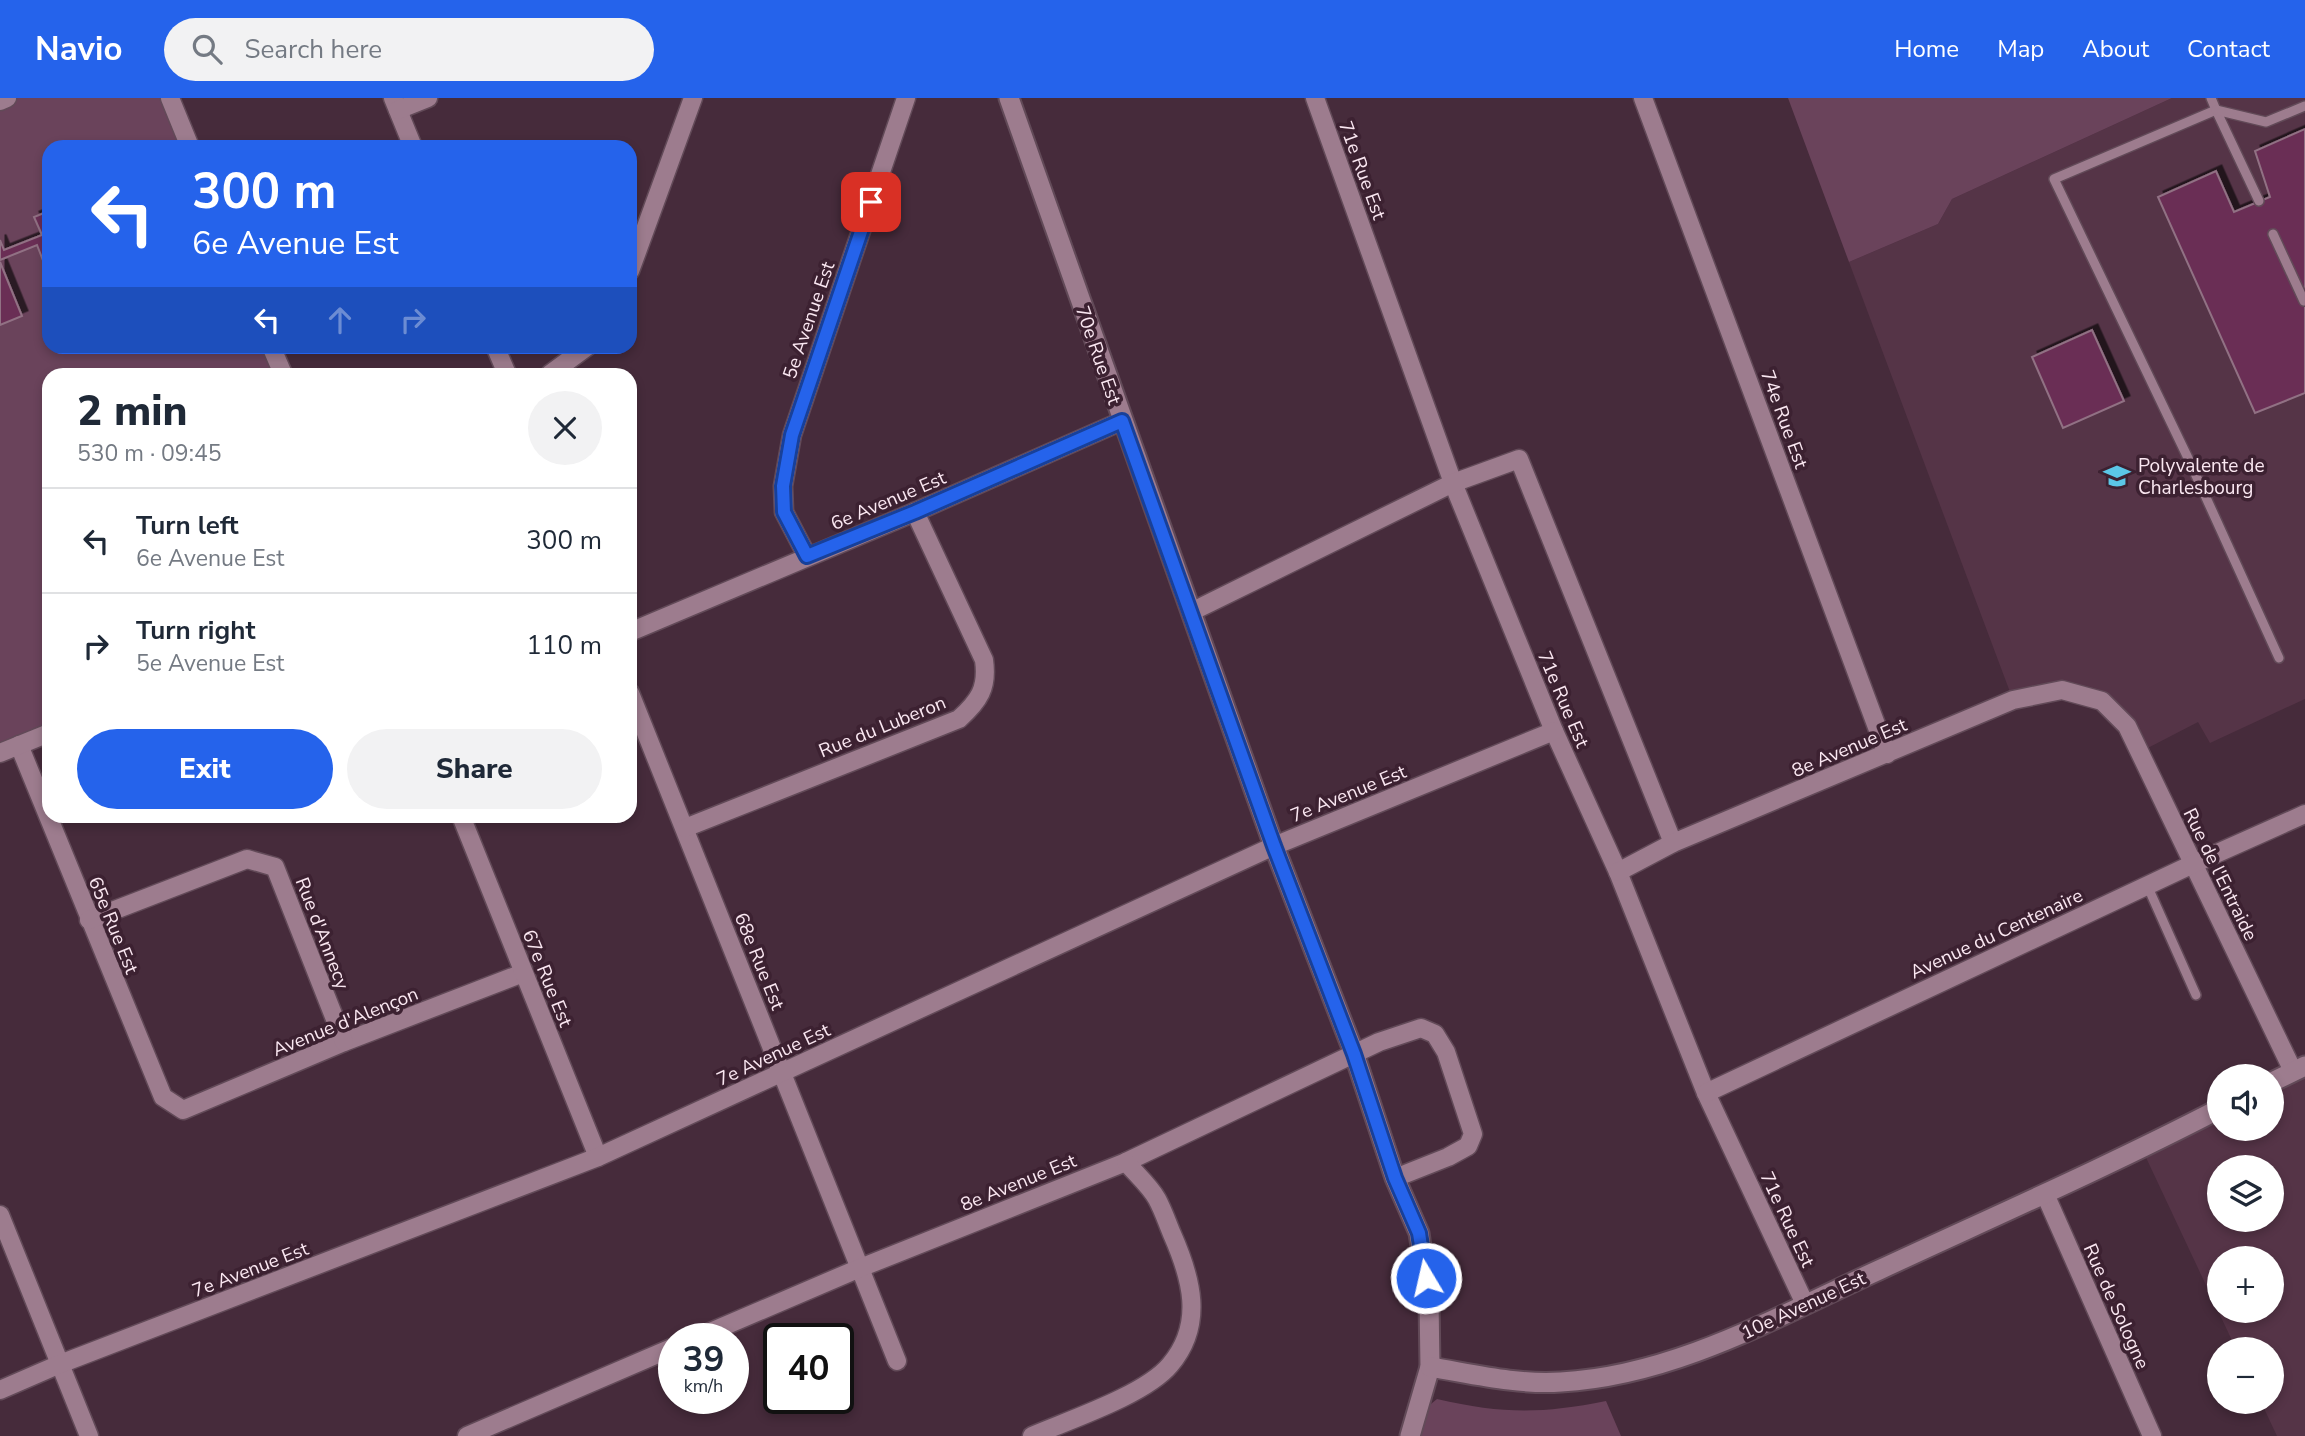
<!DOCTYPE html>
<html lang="en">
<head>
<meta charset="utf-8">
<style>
  :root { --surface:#fff; --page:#f2f2f3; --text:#1f2937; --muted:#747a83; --line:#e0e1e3; --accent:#2563eb }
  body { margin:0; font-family:"Nunito Sans",sans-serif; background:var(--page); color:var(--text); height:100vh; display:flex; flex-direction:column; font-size:26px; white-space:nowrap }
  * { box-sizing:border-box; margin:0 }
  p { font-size:23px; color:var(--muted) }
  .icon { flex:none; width:38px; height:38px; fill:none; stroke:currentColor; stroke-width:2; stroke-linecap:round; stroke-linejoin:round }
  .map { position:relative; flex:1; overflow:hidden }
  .sheet { position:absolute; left:42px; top:270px; width:595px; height:455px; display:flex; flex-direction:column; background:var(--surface); border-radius:21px; box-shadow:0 4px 10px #0003 }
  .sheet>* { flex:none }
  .hud { position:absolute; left:42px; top:42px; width:595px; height:214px; border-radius:21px; box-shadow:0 4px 10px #0003; background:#2563eb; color:#fff; overflow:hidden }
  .buttons { position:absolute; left:2207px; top:966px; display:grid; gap:14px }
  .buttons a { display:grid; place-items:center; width:77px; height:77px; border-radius:50%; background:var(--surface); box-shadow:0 4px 10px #0003; font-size:35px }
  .speed { position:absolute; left:658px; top:1225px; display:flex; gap:14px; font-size:35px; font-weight:700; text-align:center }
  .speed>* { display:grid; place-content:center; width:91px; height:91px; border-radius:50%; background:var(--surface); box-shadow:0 4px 10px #0003; line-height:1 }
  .speed small { font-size:18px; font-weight:400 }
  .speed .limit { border:4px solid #111; border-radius:10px; background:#fff; color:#111 }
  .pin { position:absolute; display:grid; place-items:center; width:60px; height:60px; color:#fff; margin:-30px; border-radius:14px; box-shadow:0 4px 10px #0006 }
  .me { position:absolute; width:77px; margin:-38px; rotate:351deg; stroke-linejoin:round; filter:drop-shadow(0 0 5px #0008) }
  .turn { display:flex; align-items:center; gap:24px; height:147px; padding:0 35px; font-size:32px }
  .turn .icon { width:91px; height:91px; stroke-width:2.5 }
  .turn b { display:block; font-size:49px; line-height:60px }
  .lanes { display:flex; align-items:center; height:66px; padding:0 35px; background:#0003; justify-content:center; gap:35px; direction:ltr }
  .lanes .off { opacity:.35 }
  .round { display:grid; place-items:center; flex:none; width:74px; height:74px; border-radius:37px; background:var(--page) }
  .overview { display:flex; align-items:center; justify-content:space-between; height:119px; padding:0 35px }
  h1 { font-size:42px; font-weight:800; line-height:52px }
  .cta { display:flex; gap:14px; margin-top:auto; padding:14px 35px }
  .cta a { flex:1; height:80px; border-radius:42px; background:var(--accent); color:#fff; font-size:28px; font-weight:800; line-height:80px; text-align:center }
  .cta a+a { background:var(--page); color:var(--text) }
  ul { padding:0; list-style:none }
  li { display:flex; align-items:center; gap:21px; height:105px; padding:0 35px; border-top:2px solid var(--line) }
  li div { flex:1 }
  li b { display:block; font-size:26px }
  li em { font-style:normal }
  header { display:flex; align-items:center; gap:42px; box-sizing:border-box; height:98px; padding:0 35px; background:var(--accent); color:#fff }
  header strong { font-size:33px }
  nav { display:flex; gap:38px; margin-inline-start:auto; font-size:24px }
  .search { width:490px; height:63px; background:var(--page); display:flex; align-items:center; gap:18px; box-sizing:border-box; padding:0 24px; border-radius:38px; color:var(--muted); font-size:26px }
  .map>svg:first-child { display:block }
  .built { fill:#553447; fill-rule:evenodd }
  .green { fill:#6a435b }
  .building { fill:#6b2f55; stroke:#917184; stroke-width:2; filter:url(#shadow) }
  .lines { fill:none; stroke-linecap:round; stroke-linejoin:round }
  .service-casing { stroke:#624a58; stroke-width:12 }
  .minor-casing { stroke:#624a58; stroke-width:21 }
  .tertiary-casing { stroke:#624a58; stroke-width:23 }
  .service { stroke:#9d7c8e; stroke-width:9 }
  .minor { stroke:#9d7c8e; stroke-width:18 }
  .tertiary { stroke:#9d7c8e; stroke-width:19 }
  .route-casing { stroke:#184099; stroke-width:18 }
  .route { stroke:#2563eb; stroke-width:12 }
  .labels { text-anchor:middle; stroke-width:7; stroke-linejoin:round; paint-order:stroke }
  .street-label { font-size:19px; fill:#fae7f1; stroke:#3c2131 }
  .poi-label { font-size:19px; fill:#fae7f1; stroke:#3c2131; text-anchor:start }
</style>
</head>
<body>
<header>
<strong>Navio</strong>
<div class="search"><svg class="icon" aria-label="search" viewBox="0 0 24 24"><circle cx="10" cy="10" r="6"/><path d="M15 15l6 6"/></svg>Search here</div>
<nav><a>Home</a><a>Map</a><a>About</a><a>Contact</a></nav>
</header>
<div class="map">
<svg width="2305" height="1338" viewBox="0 0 2305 1338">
  <defs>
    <filter id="shadow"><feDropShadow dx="5.5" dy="-5.5" stdDeviation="0" flood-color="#0009"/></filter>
  </defs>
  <rect width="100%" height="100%" fill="#462b3b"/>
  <g class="built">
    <polygon points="2172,0 2305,0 2305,601 2210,645 2198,624 2140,654 2102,603 2062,592 2013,602 1849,164 1938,126 1952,101"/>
    <path d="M 2305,968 L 2305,1338 L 2277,1338 L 2261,1304 L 2272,1304 L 2272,1251 L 2236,1251 L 2142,1051 L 2219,1011 L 2219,1031 L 2272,1031 L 2272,984 ZM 2219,1069 L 2272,1069 L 2272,1122 L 2219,1122 ZM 2219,1160 L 2272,1160 L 2272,1213 L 2219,1213 Z"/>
  </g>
  <g class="green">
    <polygon points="7,0 170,0 190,49 49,49 49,248 271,249 283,276 49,276 49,635 0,655 0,3"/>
    <polygon points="1788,0 2172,0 1952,101 1938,126 1849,164"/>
    <path d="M 1437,1301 C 1502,1316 1541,1316 1606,1303 L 1621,1338 L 1419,1338 L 1426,1310 Z"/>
  </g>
  <g class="building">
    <polygon points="2305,31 2305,295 2255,315 2158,99 2216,73 2234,114 2270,99 2255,53"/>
    <polygon points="49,113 49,163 44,165 37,147 0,162 0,142 4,152 42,137 34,119"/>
    <polygon points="0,164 22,218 0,227"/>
    <polygon points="2092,232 2124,303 2063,330 2032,259"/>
  </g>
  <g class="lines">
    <defs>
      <g id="service">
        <polyline points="2211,0 2216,12 2054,81 2188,360 2279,560"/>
        <polyline points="2216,12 2259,103"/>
        <polyline points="2216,12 2266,24 2305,8"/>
        <polyline points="2273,136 2304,203"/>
        <polyline points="2147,787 2196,897"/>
      </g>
      <g id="minor">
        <polyline points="170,0 190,49"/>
        <polyline points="393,0 413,49"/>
        <polyline points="1315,0 1453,385 1554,633 1618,774 1706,995 1805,1206"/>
        <polyline points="1643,0 1887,656"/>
        <polyline points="0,3 7,0"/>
        <polyline points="398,12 428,0"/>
        <polyline points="630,173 693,0"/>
        <polyline points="271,248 283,276"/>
        <polyline points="495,248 507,276"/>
        <polyline points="550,276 588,248"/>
        <polyline points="807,458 784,414 783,388 792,337 906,0"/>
        <polyline points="1191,514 1453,385 1519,361 1673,745"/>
        <polyline points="630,534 915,414 1122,323"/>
        <polyline points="630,595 897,1263"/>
        <polyline points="19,647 163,999 183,1012 344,944 523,875"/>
        <polyline points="0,655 49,635"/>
        <polyline points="461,718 598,1059"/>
        <path d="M 685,730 L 959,621 C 979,603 988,590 984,562 L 915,414"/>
        <polyline points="1618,774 1673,745 2013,602 2062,592 2102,603 2127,628 2293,973"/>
        <polyline points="89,822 247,761 275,769 344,944"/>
        <polyline points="1706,995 2193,766 2305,716"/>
        <polyline points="2045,1096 2152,1338"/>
        <polyline points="0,1117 89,1338"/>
        <polyline points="694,1241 860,1170 1126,1064 1379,944 1421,930 1435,936 1446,954 1473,1036 1468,1048 1448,1059 1395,1080"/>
        <polyline points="0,1292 60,1266 598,1059 1274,748 1554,633"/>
        <polyline points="467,1338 674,1249"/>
        <path d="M 1032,1338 C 1069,1322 1145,1297 1170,1267 C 1205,1226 1191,1179 1172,1136 C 1167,1124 1163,1112 1157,1101 C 1150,1088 1136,1076 1126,1064"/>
      </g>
      <g id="tertiary">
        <polyline points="1009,0 1274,748 1354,955 1395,1080 1419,1135 1429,1202 1430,1269 1410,1338"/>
        <polyline points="2272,984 2305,968"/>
        <path d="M 1430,1269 C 1473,1276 1517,1287 1561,1284 C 1674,1278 1778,1218 1879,1172 C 1993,1119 2107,1069 2219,1011"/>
      </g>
    </defs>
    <use href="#service" class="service-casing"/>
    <use href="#minor" class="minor-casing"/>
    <use href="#tertiary" class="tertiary-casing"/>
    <use href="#service" class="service"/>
    <use href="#minor" class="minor"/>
    <use href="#tertiary" class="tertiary"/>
  </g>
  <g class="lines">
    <defs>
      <polyline id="route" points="871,104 792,337 783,388 784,414 807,458 915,414 1122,323 1274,748 1354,956 1395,1080 1419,1135 1426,1180"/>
    </defs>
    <use href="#route" class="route-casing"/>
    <use href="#route" class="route"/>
  </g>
  <defs>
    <symbol id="school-bare" viewBox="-9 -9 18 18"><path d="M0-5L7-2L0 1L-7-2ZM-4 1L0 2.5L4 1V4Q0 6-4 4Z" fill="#5bc7e7" stroke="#3c2131" stroke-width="2.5" paint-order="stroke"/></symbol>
  </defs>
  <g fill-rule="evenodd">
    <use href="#school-bare" x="2098" y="359" width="38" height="38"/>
  </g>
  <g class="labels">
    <g class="street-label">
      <text transform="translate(1363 72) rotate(70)" y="7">71e Rue Est</text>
      <text transform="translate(808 222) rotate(-71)" y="7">5e Avenue Est</text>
      <text transform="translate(1099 257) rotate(71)" y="7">70e Rue Est</text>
      <text transform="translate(1785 321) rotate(70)" y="7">74e Rue Est</text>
      <text transform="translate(888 402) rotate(-23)" y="7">6e Avenue Est</text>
      <text transform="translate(1564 601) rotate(67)" y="7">71e Rue Est</text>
      <text transform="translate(882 628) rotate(-22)" y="7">Rue du Luberon</text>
      <text transform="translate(1849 649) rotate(-23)" y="7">8e Avenue Est</text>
      <text transform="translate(1348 695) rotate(-22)" y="7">7e Avenue Est</text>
      <text transform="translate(2221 776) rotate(64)" y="7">Rue de l'Entraide</text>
      <text transform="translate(114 827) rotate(68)" y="7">65e Rue Est</text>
      <text transform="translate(323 835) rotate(69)" y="7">Rue d'Annecy</text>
      <text transform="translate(1996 835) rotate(-25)" y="7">Avenue du Centenaire</text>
      <text transform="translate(760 863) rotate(68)" y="7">68e Rue Est</text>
      <text transform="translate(548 880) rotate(68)" y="7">67e Rue Est</text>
      <text transform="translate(345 923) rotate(-22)" y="7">Avenue d'Alençon</text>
      <text transform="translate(773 956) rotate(-25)" y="7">7e Avenue Est</text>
      <text transform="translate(1018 1084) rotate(-22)" y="7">8e Avenue Est</text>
      <text transform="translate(1788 1121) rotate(65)" y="7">71e Rue Est</text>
      <text transform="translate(250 1171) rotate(-21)" y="7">7e Avenue Est</text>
      <text transform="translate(1803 1207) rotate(-25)" y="7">10e Avenue Est</text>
      <text transform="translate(2117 1208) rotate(66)" y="7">Rue de Sologne</text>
    </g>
    <g class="poi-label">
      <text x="2138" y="374">Polyvalente de<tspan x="2138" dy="22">Charlesbourg</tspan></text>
    </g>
  </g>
</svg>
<div class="buttons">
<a><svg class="icon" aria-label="sound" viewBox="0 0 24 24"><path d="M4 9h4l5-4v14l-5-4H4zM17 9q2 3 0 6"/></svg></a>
<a><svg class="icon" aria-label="layers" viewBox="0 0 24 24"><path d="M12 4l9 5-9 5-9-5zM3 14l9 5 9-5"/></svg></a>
<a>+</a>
<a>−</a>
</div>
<div class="speed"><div>39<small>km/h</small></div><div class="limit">40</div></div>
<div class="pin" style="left:871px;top:104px;background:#d93025"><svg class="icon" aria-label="arrive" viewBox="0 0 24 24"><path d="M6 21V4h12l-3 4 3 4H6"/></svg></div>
<svg class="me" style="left:1426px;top:1180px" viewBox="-20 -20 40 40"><circle r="17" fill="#2563eb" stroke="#fff" stroke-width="3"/><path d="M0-11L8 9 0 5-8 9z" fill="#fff"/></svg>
<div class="hud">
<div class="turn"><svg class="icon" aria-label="left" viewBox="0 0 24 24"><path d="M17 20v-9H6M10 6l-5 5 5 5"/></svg><div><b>300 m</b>6e Avenue Est</div></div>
<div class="lanes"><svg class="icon" aria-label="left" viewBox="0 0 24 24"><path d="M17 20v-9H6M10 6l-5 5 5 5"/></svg><svg class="icon off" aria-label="ahead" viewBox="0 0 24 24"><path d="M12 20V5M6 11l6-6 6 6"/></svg><svg class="icon off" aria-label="right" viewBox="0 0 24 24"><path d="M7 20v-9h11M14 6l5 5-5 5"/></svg></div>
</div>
<section class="sheet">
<div class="overview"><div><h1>2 min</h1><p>530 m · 09:45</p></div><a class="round"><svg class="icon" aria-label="close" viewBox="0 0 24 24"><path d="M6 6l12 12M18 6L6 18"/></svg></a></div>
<ul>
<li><svg class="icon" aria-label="left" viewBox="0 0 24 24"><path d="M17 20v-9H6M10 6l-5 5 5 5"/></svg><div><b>Turn left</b><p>6e Avenue Est</p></div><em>300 m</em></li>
<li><svg class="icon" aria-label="right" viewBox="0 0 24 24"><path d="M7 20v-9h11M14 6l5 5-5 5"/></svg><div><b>Turn right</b><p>5e Avenue Est</p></div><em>110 m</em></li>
</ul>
<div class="cta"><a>Exit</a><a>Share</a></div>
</section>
</div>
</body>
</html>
